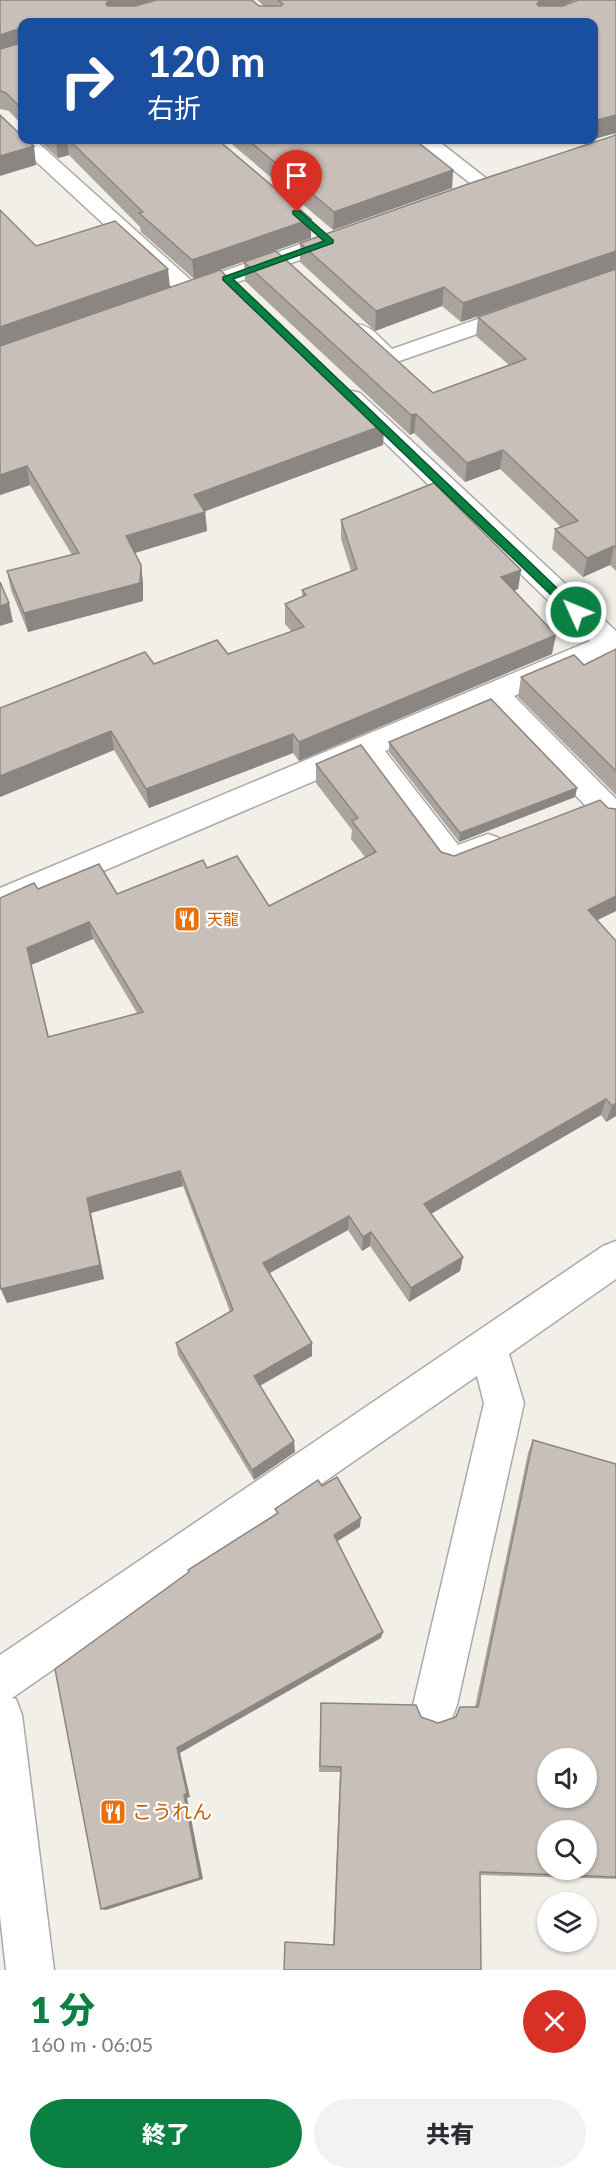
<!DOCTYPE html>
<html lang="ja">
<head>
<meta charset="utf-8">
<style>
  :root { --surface:#fff; --page:#f2f2f3; --text:#2b2b33; --muted:#7c7c81; --accent:#0b8043 }
  body { margin:0; font-family:Lato,"Noto Sans JP",sans-serif; background:var(--page); color:var(--text); height:100vh; display:flex; flex-direction:column; font-size:22px; white-space:nowrap }
  * { box-sizing:border-box; margin:0 }
  p { font-size:20px; color:var(--muted) }
  .icon { flex:none; width:33px; height:33px; fill:none; stroke:currentColor; stroke-width:2; stroke-linecap:round; stroke-linejoin:round }
  .map { position:relative; height:1970px; overflow:hidden }
  .side { display:flex; flex-direction:column; background:var(--surface); flex:1 }
  .side>* { flex:none }
  .hud { position:absolute; left:18px; top:18px; width:580px; height:126px; border-radius:12px; box-shadow:0 2px 4px #0004; background:#1a4fa0; color:#fff; overflow:hidden }
  .tools { position:absolute; left:537px; top:1748px; display:grid; gap:12px }
  .tools a { display:grid; place-items:center; width:60px; height:60px; border-radius:50%; background:var(--surface); box-shadow:0 2px 4px #0004; font-size:30px }
  .pin { position:absolute; display:grid; place-items:center; width:51px; height:51px; color:#fff; margin:-62px -26px; border-radius:50% 50% 50% 0; rotate:-45deg; box-shadow:0 0 6px #0007 }
  .pin .icon { rotate:45deg }
  .me { position:absolute; width:66px; margin:-33px; rotate:314deg; stroke-linejoin:round; filter:drop-shadow(0 0 4px #0008) }
  .turn { display:flex; align-items:center; gap:21px; height:126px; padding:0 30px; font-size:27px }
  .turn .icon { width:78px; height:78px; stroke-width:2.5 }
  .turn b { display:block; font-size:42px; line-height:51px }
  .round { display:grid; place-items:center; flex:none; width:63px; height:63px; border-radius:32px; background:var(--page) }
  .headline { display:flex; align-items:center; justify-content:space-between; height:102px; padding:0 30px }
  h1 { font-size:36px; font-weight:800; line-height:45px; color:var(--accent) }
  .cta { display:flex; gap:12px; margin-top:auto; padding:12px 30px }
  .cta a { flex:1; height:69px; border-radius:36px; background:var(--accent); color:#fff; font-size:24px; font-weight:800; line-height:69px; text-align:center }
  .cta a+a { background:var(--page); color:var(--text) }
  .map>svg:first-child { display:block }
  .lines { fill:none; stroke-linecap:round; stroke-linejoin:round }
  .minor-casing { stroke:#a9a9a9; stroke-width:3 }
  .minor { fill:#fff; fill-rule:evenodd }
  .wall { fill:#aba49e; fill-rule:evenodd }
  .shaded-wall { fill:#8b8681 }
  .building { fill:#c7bfb8; stroke:#8b8681; stroke-width:1.5; fill-rule:evenodd }
  .route { fill:#0b8043; stroke:#07532c; stroke-width:1.5 }
  .labels { text-anchor:middle; stroke-width:4.5; stroke-linejoin:round; paint-order:stroke }
  .food-label { font-size:16px; fill:#c56008; stroke:#fff; text-anchor:start }
  .near-food-label { font-size:20px; fill:#c56008; stroke:#fff; text-anchor:start }
</style>
</head>
<body>
<div class="map">
<svg width="616" height="1970" viewBox="0 0 616 1970">
  <rect width="100%" height="100%" fill="#f2efe9"/>
  <g class="lines">
    <defs>
      <g id="minor">
        <polygon points="22,134 22,140 35,140 193,282 335,232 343,231 351,232 354,237 351,242 198,296 185,299 177,297 174,292 175,290 17,144 14,140 17,136"/>
        <polygon points="415,140 437,140 496,186 493,190 486,192 479,190"/>
        <path d="M 518,305 L 526,307 L 529,312 L 526,317 L 388,365 L 380,363 L 347,330 L 350,325 C 368,321 379,337 392,349 Z"/>
        <polygon points="352,391 360,393 616,631 616,660 606,656 514,696 616,799 616,830 605,826 490,706 385,751 458,845 488,834 499,838 503,846 499,854 452,872 441,869 361,761 0,915 0,888 590,641 344,403 340,398 344,393"/>
        <polygon points="616,1241 616,1279 509,1354 524,1403 457,1705 451,1721 435,1727 419,1721 413,1705 484,1403 477,1376 12,1698 16,1699 22,1715 54,1970 6,1970 0,1916 0,1655 603,1246"/>
      </g>
    </defs>
    <use href="#minor" class="minor-casing"/>
    <use href="#minor" class="minor"/>
  </g>
  <g class="wall">
    <polygon points="0,0 264,6 257,0 575,0 562,6 616,0 616,571 610,565 583,577 552,549 555,529 561,527 500,469 465,482 414,433 410,435 245,281 244,262 433,393 509,365 476,336 478,317 600,274 461,322 442,306 375,331 300,262 300,243 614,136 615,133 594,139 594,22 22,22 22,126 22,125 9,111 0,109"/>
    <polygon points="38,140 218,140 311,238 194,279 141,232 140,227 69,155 58,158"/>
    <polygon points="227,140 415,140 453,170 452,188 333,230"/>
    <polygon points="0,210 36,246 170,288 384,425 383,445 205,511 207,531 135,553 141,565 143,584 143,601 28,632 11,590 7,571 72,555 30,485 0,495"/>
    <polygon points="341,520 521,570 518,589 514,591 552,654 299,761 293,753 149,808 114,750 0,797 0,708 154,664 228,654 292,632 285,624 285,604 302,597 302,590 351,571 341,539"/>
    <polygon points="616,649 616,795 518,697 521,677 584,665"/>
    <polygon points="389,742 577,788 575,797 459,842 389,752"/>
    <path d="M 316,764 L 441,852 L 454,856 L 608,808 L 616,809 L 616,911 L 597,920 L 616,941 L 616,1116 L 606,1122 L 601,1115 L 431,1214 L 463,1257 L 460,1271 L 409,1302 L 370,1246 L 362,1251 L 348,1230 L 270,1273 L 312,1356 L 260,1386 L 295,1452 L 254,1480 L 178,1355 L 176,1343 L 230,1312 L 183,1186 L 91,1213 L 104,1279 L 7,1303 L 1,1289 L 38,889 L 117,894 L 207,868 L 269,906 L 365,857 L 351,839 L 352,830 L 316,783 ZM 93,939 L 137,1013 L 49,1037 L 31,965 Z"/>
    <polygon points="533,1440 616,1464 616,1879 480,1875 333,1945 340,1772 319,1772 321,1703 421,1717 438,1723 455,1717 460,1707 475,1707 528,1453"/>
  </g>
  <g class="shaded-wall">
    <polygon points="109,0 166,0 112,16 106,4"/>
    <polygon points="540,0 575,0 539,16 537,4"/>
    <polygon points="21,28 22,46 0,54 0,35"/>
    <polygon points="616,115 616,133 594,139 597,120"/>
    <polygon points="56,140 67,140 69,155 58,158"/>
    <polygon points="34,146 36,165 0,176 0,156"/>
    <polygon points="453,170 452,188 333,230 334,212"/>
    <polygon points="311,219 311,238 194,279 192,260"/>
    <polygon points="616,251 616,269 461,322 463,303"/>
    <polygon points="168,269 170,288 0,348 0,327"/>
    <polygon points="444,287 442,306 375,331 376,311"/>
    <polygon points="416,414 414,433 410,435 411,415"/>
    <polygon points="384,425 383,445 195,515 194,495"/>
    <polygon points="503,450 500,469 465,482 467,463"/>
    <polygon points="27,466 30,485 0,495 0,475"/>
    <polygon points="205,512 207,531 128,555 126,536"/>
    <polygon points="614,546 610,565 583,577 587,558"/>
    <polygon points="141,565 143,584 143,601 28,632 24,613"/>
    <polygon points="521,570 518,589 499,597 501,577"/>
    <polygon points="9,603 13,622 0,626 0,606"/>
    <polygon points="556,635 552,654 299,761 299,742"/>
    <polygon points="111,731 114,750 0,797 0,776"/>
    <polygon points="293,734 293,753 149,808 146,789"/>
    <polygon points="577,788 575,797 459,842 460,833"/>
    <polygon points="616,896 616,911 583,927 588,910"/>
    <polygon points="89,922 93,939 31,965 53,1054 27,948"/>
    <polygon points="606,1099 601,1115 422,1219 424,1204"/>
    <polygon points="616,1103 616,1116 606,1122 612,1106"/>
    <polygon points="180,1171 183,1186 91,1213 104,1279 7,1303 1,1289 87,1198"/>
    <polygon points="349,1216 348,1230 264,1276 263,1263"/>
    <polygon points="371,1232 370,1246 362,1251 363,1237"/>
    <polygon points="463,1257 460,1271 409,1302 411,1288"/>
    <polygon points="312,1343 312,1356 255,1388 254,1376"/>
    <polygon points="294,1441 295,1452 254,1480 252,1470"/>
    <polygon points="361,1518 360,1527 333,1544 334,1535"/>
    <polygon points="383,1632 381,1638 180,1753 190,1797 187,1798 203,1879 106,1910 101,1909 177,1748"/>
  </g>
  <g class="building">
    <polygon points="0,0 109,0 106,4 108,6 135,6 157,0 252,0 259,6 281,6 283,4 278,0 540,0 537,4 539,6 563,6 578,0 616,0 616,115 597,120 594,118 594,22 22,22 22,119 21,119 21,108 6,93 0,91 0,49 21,43 21,28 0,35"/>
    <polygon points="0,115 22,136 22,140 26,140 34,146 0,156"/>
    <polygon points="616,135 616,251 463,303 444,287 376,311 300,243 471,183"/>
    <polygon points="69,140 218,140 311,219 192,260 139,213 143,212"/>
    <polygon points="248,140 415,140 453,170 334,212"/>
    <polygon points="0,210 36,246 115,221 168,269 0,327"/>
    <polygon points="276,251 433,393 526,359 478,317 616,269 616,548 614,546 587,558 555,529 578,521 503,450 467,463 416,414 411,415 244,262"/>
    <polygon points="220,270 384,425 194,495 205,512 126,536 141,565 140,583 24,613 7,571 79,553 27,466 0,475 0,346"/>
    <polygon points="434,483 521,570 501,577 556,635 299,742 293,734 146,789 111,731 0,776 0,708 145,652 154,664 217,640 228,654 304,627 285,604 306,595 302,590 357,569 341,520"/>
    <polygon points="0,582 9,603 0,606"/>
    <polygon points="616,649 616,771 521,677 574,655 584,665"/>
    <polygon points="491,699 577,788 460,833 389,742"/>
    <path d="M 361,745 L 441,852 L 454,856 L 600,800 L 608,808 L 616,809 L 616,896 L 588,910 L 616,941 L 616,1103 L 612,1106 L 606,1099 L 424,1204 L 463,1257 L 411,1288 L 371,1232 L 363,1237 L 349,1216 L 263,1263 L 312,1343 L 254,1376 L 294,1441 L 252,1470 L 176,1343 L 233,1310 L 180,1171 L 87,1198 L 100,1265 L 1,1289 L 0,1284 L 0,898 L 34,883 L 38,889 L 99,864 L 117,894 L 203,860 L 207,868 L 237,856 L 269,906 L 376,852 L 352,821 L 358,818 L 316,764 ZM 89,922 L 143,1012 L 48,1037 L 27,948 Z"/>
    <path d="M 533,1440 L 616,1464 L 616,1877 L 480,1872 L 481,1970 L 284,1970 L 285,1942 L 334,1945 L 341,1767 L 320,1766 L 321,1703 L 416,1705 L 421,1717 L 438,1723 L 456,1717 L 460,1707 L 478,1707 ZM 548,1758 L 586,1758 L 586,1797 L 548,1797 ZM 548,1830 L 586,1830 L 586,1869 L 548,1869 Z"/>
    <polygon points="337,1477 361,1518 334,1535 383,1632 177,1748 187,1793 184,1795 200,1878 101,1909 55,1669 189,1572 188,1570 278,1513 275,1509 318,1480 322,1486"/>
  </g>
  <polygon class="route" points="293,211 300,211 333,240 333,243 233,279 580,610 580,615 572,615 223,280 223,277 324,241 293,214"/>
  <defs>
    <symbol id="restaurant-square" viewBox="-11 -11 22 22"><rect x="-9" y="-9" width="18" height="18" rx="4" fill="#e8710a" stroke="#fff"/><path d="M-5-6h1v4h1v-4h1v4h1v-4h1v5L-1.5 .5V6h-2V.5L-5-1ZM5-6V6H3V1.5H1.5Q1.5-4 5-6Z" fill="#fff"/></symbol>
  </defs>
  <g fill-rule="evenodd">
    <use href="#restaurant-square" x="172" y="904" width="30" height="30"/>
    <use href="#restaurant-square" x="98" y="1797" width="30" height="30"/>
  </g>
  <g class="labels">
    <g class="food-label">
      <text x="207" y="925">天龍</text>
    </g>
    <g class="near-food-label">
      <text x="132" y="1819">こうれん</text>
    </g>
  </g>
</svg>
<div class="tools">
<a><svg class="icon" aria-label="sound" viewBox="0 0 24 24"><path d="M4 9h4l5-4v14l-5-4H4zM17 9q2 3 0 6"/></svg></a>
<a><svg class="icon" aria-label="search" viewBox="0 0 24 24"><circle cx="10" cy="10" r="6"/><path d="M15 15l6 6"/></svg></a>
<a><svg class="icon" aria-label="layers" viewBox="0 0 24 24"><path d="M12 4l9 5-9 5-9-5zM3 14l9 5 9-5"/></svg></a>
</div>
<div class="pin" style="left:297px;top:212px;background:#d93025"><svg class="icon" aria-label="arrive" viewBox="0 0 24 24"><path d="M6 21V4h12l-3 4 3 4H6"/></svg></div>
<svg class="me" style="left:576px;top:612px" viewBox="-20 -20 40 40"><circle r="17" fill="#0b8043" stroke="#fff" stroke-width="3"/><path d="M0-11L8 9 0 5-8 9z" fill="#fff"/></svg>
<div class="hud">
<div class="turn"><svg class="icon" aria-label="right" viewBox="0 0 24 24"><path d="M7 20v-9h11M14 6l5 5-5 5"/></svg><div><b>120 m</b>右折</div></div>
</div>
</div>
<section class="side">
<div class="headline"><div><h1>1 分</h1><p>160 m · 06:05</p></div><a class="round" style="background:#d93025;color:#fff"><svg class="icon" aria-label="close" viewBox="0 0 24 24"><path d="M6 6l12 12M18 6L6 18"/></svg></a></div>
<div class="cta"><a>終了</a><a>共有</a></div>
</section>
</body>
</html>
